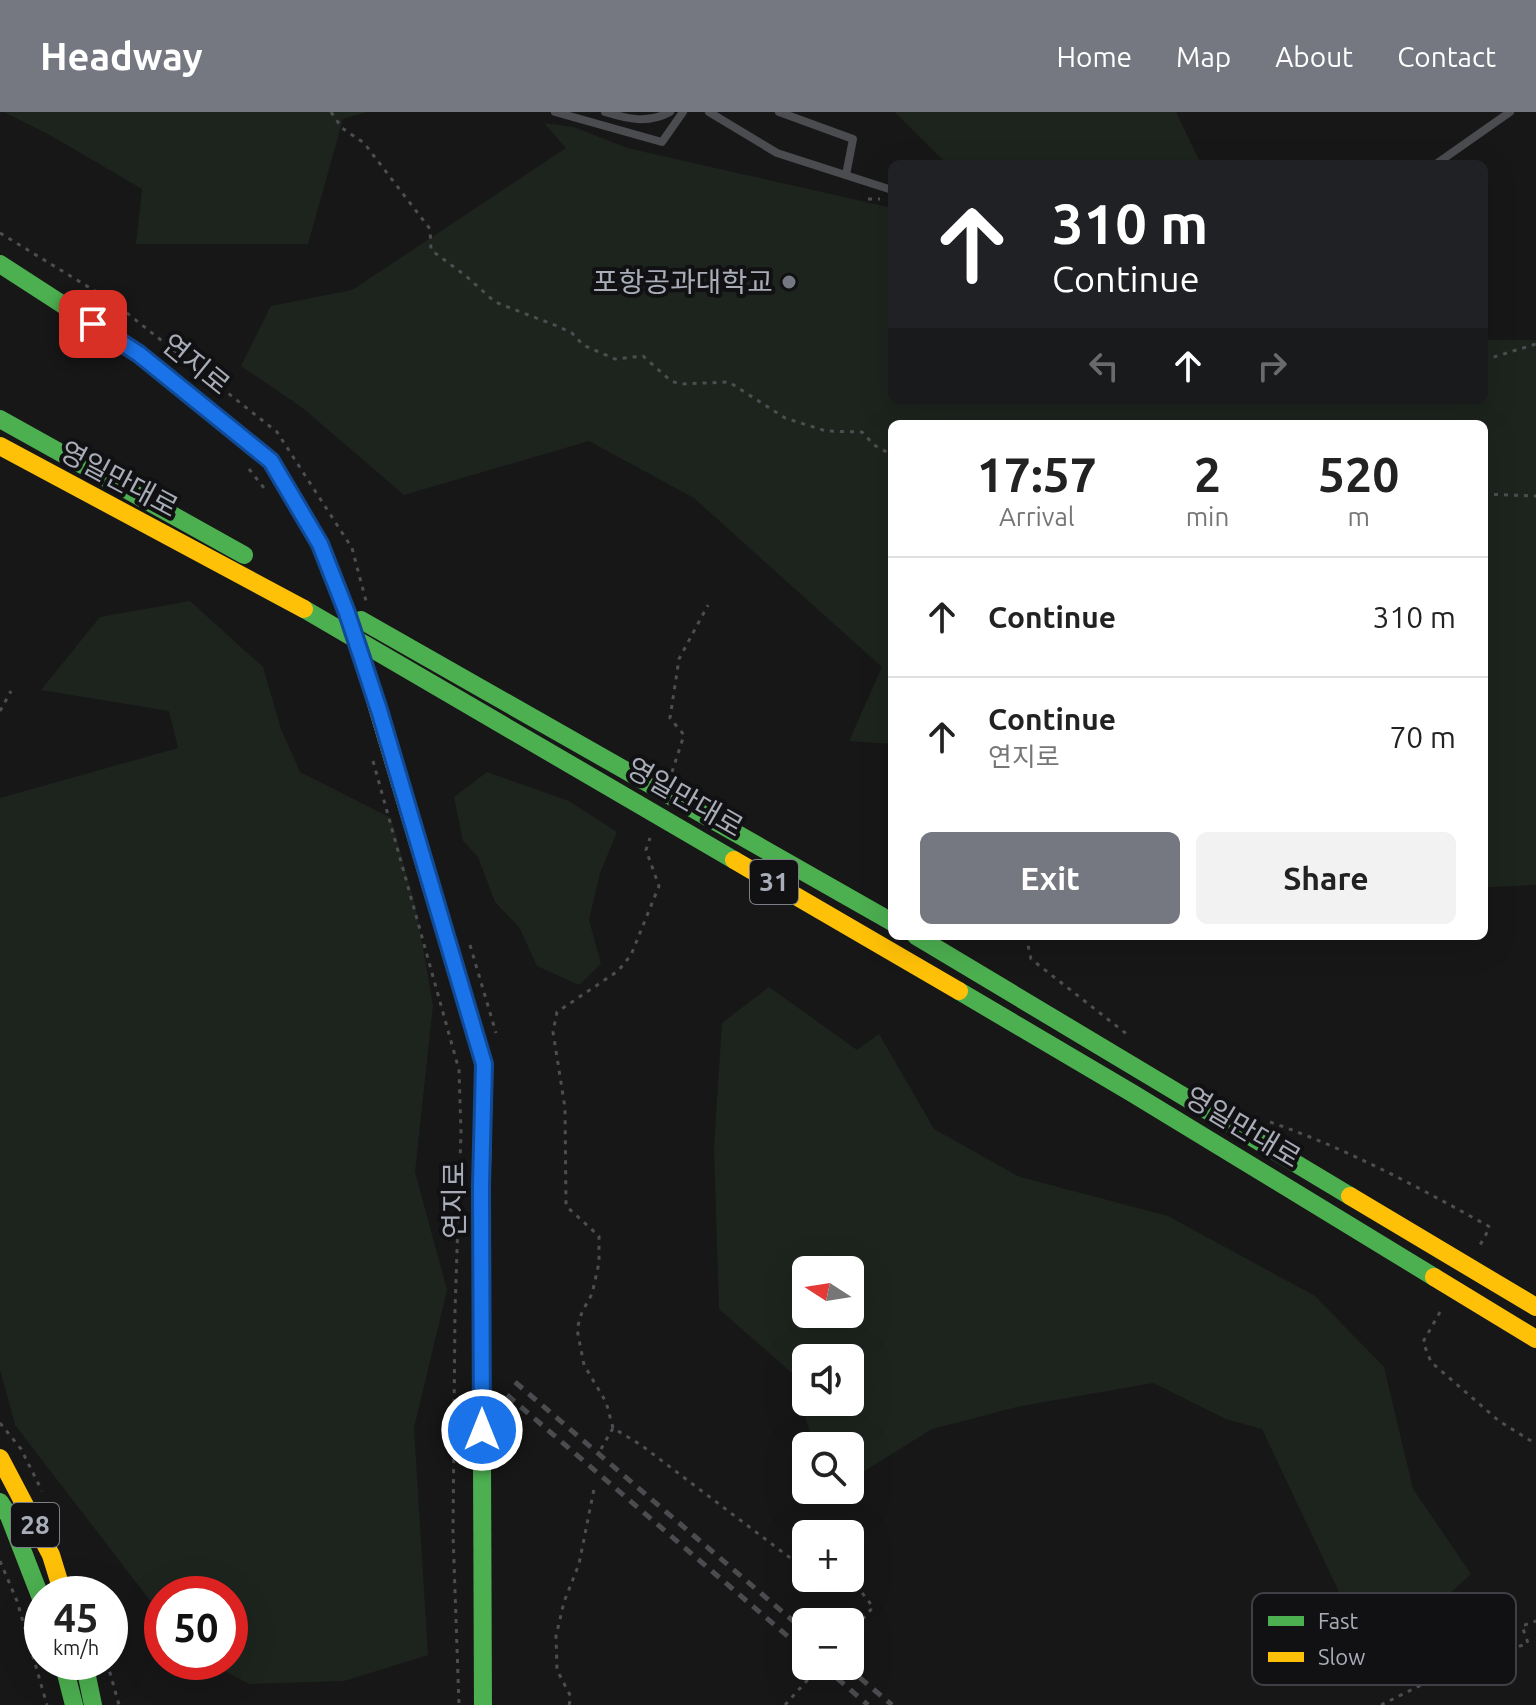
<!DOCTYPE html>
<html lang="en">
<head>
<meta charset="utf-8">
<style>
  :root { --surface:#fff; --page:#f2f2f2; --text:#222; --muted:#767676; --line:#e0e0e0; --accent:#757880 }
  body { margin:0; font-family:Ubuntu,"Noto Sans KR",sans-serif; background:var(--page); color:var(--text); height:100vh; display:flex; flex-direction:column; font-size:30px; white-space:nowrap }
  * { box-sizing:border-box; margin:0 }
  p { font-size:26px; color:var(--muted) }
  .icon { flex:none; width:44px; height:44px; fill:none; stroke:currentColor; stroke-width:2; stroke-linecap:round; stroke-linejoin:round }
  .map { position:relative; flex:1; overflow:hidden }
  .details { position:absolute; left:888px; top:308px; width:600px; height:520px; display:flex; flex-direction:column; background:var(--surface); border-radius:12px; box-shadow:0 8px 32px #0002 }
  .details>* { flex:none }
  .banner { position:absolute; left:888px; top:48px; width:600px; height:244px; border-radius:12px; box-shadow:0 8px 32px #0002; background:#202124; color:#fff; overflow:hidden }
  .needle { width:52px; rotate:282deg }
  .controls { position:absolute; left:792px; top:1144px; display:grid; gap:16px }
  .controls a { display:grid; place-items:center; width:72px; height:72px; border-radius:12px; background:var(--surface); box-shadow:0 8px 32px #0002; font-size:40px }
  .speed { position:absolute; left:24px; top:1464px; display:flex; gap:16px; font-size:40px; font-weight:700; text-align:center }
  .speed>* { display:grid; place-content:center; width:104px; height:104px; border-radius:50%; background:var(--surface); box-shadow:0 8px 32px #0002; line-height:1 }
  .speed small { font-size:20px; font-weight:400 }
  .speed .limit { border:12px solid #d22; background:#fff; color:#111 }
  .pin { position:absolute; display:grid; place-items:center; width:68px; height:68px; color:#fff; margin:-34px; border-radius:16px; box-shadow:0 4px 12px #0006 }
  .me { position:absolute; width:88px; margin:-44px; rotate:0deg; stroke-linejoin:round; filter:drop-shadow(0 0 6px #0008) }
  .turn { display:flex; align-items:center; gap:28px; height:168px; padding:0 32px; font-size:36px }
  .turn .icon { width:104px; height:104px; stroke-width:2.5 }
  .turn b { display:block; font-size:56px; line-height:68px }
  .lanes { display:flex; align-items:center; height:76px; padding:0 32px; background:#0003; justify-content:center; gap:40px; direction:ltr }
  .lanes .off { opacity:.35 }
  .eta { display:flex; justify-content:space-evenly; align-items:center; height:136px; text-align:center }
  .eta b { font-size:48px; font-weight:600; line-height:56px }
  .cta { display:flex; gap:16px; margin-top:auto; padding:16px 32px }
  .cta a { flex:1; height:92px; border-radius:12px; background:var(--accent); color:#fff; font-size:32px; font-weight:600; line-height:92px; text-align:center }
  .cta a+a { background:var(--page); color:var(--text) }
  ul { padding:0; list-style:none }
  li { display:flex; align-items:center; gap:24px; height:120px; padding:0 32px; border-top:2px solid var(--line) }
  li div { flex:1 }
  li b { display:block; font-size:30px }
  li em { font-style:normal }
  header { display:flex; align-items:center; gap:48px; box-sizing:border-box; height:112px; padding:0 40px; background:var(--accent); color:#fff }
  header strong { font-size:38px }
  nav { display:flex; gap:44px; margin-inline-start:auto; font-size:28px }
  .map>svg:first-child { display:block }
  .green { fill:#1d241e; fill-rule:evenodd }
  .lines { fill:none; stroke-linecap:round; stroke-linejoin:round }
  .path { stroke:#4d4e52; stroke-width:3; stroke-dasharray:4 6; stroke-linecap:butt }
  .lane { stroke:#4b4c50; stroke-width:8 }
  .fast { stroke:#4caf50; stroke-width:18 }
  .slow { stroke:#ffc107; stroke-width:18 }
  .rail { stroke:#4b4c4f; stroke-width:5; stroke-dasharray:10 8; stroke-linecap:butt }
  .route-casing { stroke:#114b97; stroke-width:20 }
  .route { stroke:#1a73e8; stroke-width:14 }
  .poi-dot { fill:#757880; stroke:#111113; stroke-width:3 }
  .labels { text-anchor:middle; stroke-width:8; stroke-linejoin:round; paint-order:stroke }
  .shield { fill:#111113; stroke:#7b7e86; stroke-width:2 }
  .shield-label { font-size:26px; font-weight:bold; fill:#a8adb8 }
  .poi-label { font-size:28px; fill:#a8adb8; stroke:#111113; text-anchor:end }
  .street-label { font-size:28px; fill:#a8adb8; stroke:#111113 }
  .key { fill:#111113; stroke:#3e4045; stroke-width:2 }
  .key-label { font-size:22px; fill:#a8adb8 }
</style>
</head>
<body>
<header>
<strong>Headway</strong>
<nav><a>Home</a><a>Map</a><a>About</a><a>Contact</a></nav>
</header>
<div class="map">
<svg width="1536" height="1593" viewBox="0 0 1536 1593">
  <rect width="100%" height="100%" fill="#171717"/>
  <g class="green">
    <polygon points="4,0 367,0 343,7 308,132 136,132 142,77 48,22"/>
    <polygon points="895,0 1176,0 1201,52 947,52"/>
    <polygon points="544,11 574,15 627,36 892,96 892,288 1484,288 1484,228 1536,228 1536,773 1489,775 1484,779 1484,312 892,312 892,632 849,629 882,555 694,386 589,329 404,383 304,297 241,254 271,194 352,178 566,36"/>
    <polygon points="190,489 263,555 281,617 300,660 391,706 416,797 433,893 415,1060 447,1178 414,1316 428,1543 344,1569 249,1572 208,1550 230,1550 230,1482 162,1482 162,1504 15,1313 0,1258 0,686 178,636 169,599 41,578 100,505"/>
    <polygon points="487,660 569,689 617,720 600,761 589,808 601,852 579,873 537,854 519,815 495,790 478,745 463,729 454,685"/>
    <path d="M 769,875 L 857,938 L 879,922 L 934,1017 L 1020,1065 L 1168,1104 L 1315,1184 L 1384,1255 L 1413,1377 L 1471,1462 L 1405,1522 L 1358,1520 L 1262,1317 L 1226,1307 L 1153,1271 L 1021,1294 L 932,1317 L 850,1368 L 850,1334 L 814,1334 L 793,1262 L 719,1197 L 714,1035 L 722,911 ZM 806,1158 L 850,1158 L 850,1202 L 806,1202 ZM 806,1246 L 850,1246 L 850,1290 L 806,1290 Z"/>
  </g>
  <g class="lines">
    <g class="path">
      <polyline points="331,0 342,16 364,31 430,117 431,138 466,164 495,190 557,214 572,221 583,233 615,247 643,244 671,269 680,272 729,270 785,306 826,319 862,320 874,333 892,343"/>
      <polyline points="868,87 880,87"/>
      <polyline points="0,121 113,190 277,320 352,436 366,489"/>
      <polyline points="1484,248 1536,232"/>
      <polyline points="249,357 264,376"/>
      <polyline points="1484,382 1536,384"/>
      <polyline points="0,599 11,579"/>
      <polyline points="373,649 459,958 461,1020 455,1199 453,1422 459,1593"/>
      <polyline points="672,660 684,623 670,606 679,547 708,493"/>
      <polyline points="1026,824 1031,847 1128,923"/>
      <polyline points="470,833 496,921"/>
      <path d="M 1270,1010 C 1348,1037 1418,1075 1490,1115 L 1480,1133"/>
      <polyline points="1440,1200 1423,1230 1431,1250 1499,1309 1536,1332"/>
      <polyline points="0,1311 21,1337 42,1379"/>
      <polyline points="613,1316 606,1290 584,1253 577,1217 582,1200 592,1182 599,1151 599,1124 566,1094 565,996 553,920 557,900 618,859 631,843 659,774 646,738 650,726"/>
      <polyline points="601,1337 613,1316 641,1333 789,1445 806,1448"/>
      <polyline points="0,1449 17,1489 47,1593"/>
      <polyline points="850,1465 873,1495 850,1522"/>
      <polyline points="107,1550 119,1593"/>
      <polyline points="569,1593 571,1585 557,1558 556,1524 564,1490 579,1452 595,1372"/>
      <polyline points="785,1593 820,1554"/>
      <polyline points="1381,1593 1433,1567 1528,1531 1522,1514 1536,1509"/>
    </g>
    <g class="lane">
      <polyline points="555,0 662,30 683,0"/>
      <path d="M 605,0 C 628,7 648,12 670,0"/>
      <polyline points="709,0 777,41 892,78"/>
      <polyline points="779,0 853,27 846,63"/>
      <polyline points="1436,52 1510,0"/>
    </g>
    <g class="fast">
      <polyline points="0,152 139,242 271,349 320,432 347,501 372,578"/>
      <polyline points="0,307 244,443"/>
      <polyline points="304,497 734,748"/>
      <polyline points="361,508 892,810"/>
      <polyline points="916,824 1350,1084"/>
      <polyline points="959,879 1132,981 1434,1165"/>
      <polyline points="481,1109 483,1593"/>
      <polyline points="0,1390 9,1404 42,1489"/>
      <polyline points="63,1550 74,1593"/>
      <polyline points="84,1550 93,1593"/>
    </g>
    <g class="slow">
      <polyline points="0,334 304,497"/>
      <polyline points="372,578 484,952 481,1109"/>
      <polyline points="734,748 959,879"/>
      <polyline points="1350,1084 1536,1195"/>
      <polyline points="1434,1165 1536,1227"/>
      <polyline points="0,1346 51,1443 63,1482"/>
    </g>
    <g class="rail">
      <polyline points="515,1270 806,1520"/>
      <polyline points="507,1283 806,1540"/>
      <polyline points="823,1554 868,1593"/>
      <polyline points="846,1554 892,1593"/>
    </g>
  </g>
  <g class="lines">
    <defs>
      <polyline id="route" points="93,212 139,242 271,349 320,432 347,501 379,598 484,952 481,1073 482,1318"/>
    </defs>
    <use href="#route" class="route-casing"/>
    <use href="#route" class="route"/>
  </g>
  <circle class="poi-dot" cx="789" cy="170" r="8"/>
  <g class="labels">
    <g class="shield">
      <rect x="750" y="748" width="48" height="44" rx="6"/>
      <rect x="11" y="1391" width="48" height="44" rx="6"/>
    </g>
    <g class="shield-label">
      <text x="774" y="779">31</text>
      <text x="35" y="1422">28</text>
    </g>
    <g class="poi-label">
      <text x="773" y="180">포항공과대학교</text>
    </g>
    <g class="street-label">
      <text transform="translate(196 252) rotate(39)" y="10">연지로</text>
      <text transform="translate(119 367) rotate(28)" y="10">영일만대로</text>
      <text transform="translate(685 685) rotate(30)" y="10">영일만대로</text>
      <text transform="translate(1243 1015) rotate(31)" y="10">영일만대로</text>
      <text transform="translate(454 1088) rotate(-90)" y="10">연지로</text>
    </g>
  </g>
  <rect x="1252" y="1481" width="264" height="92" rx="12" class="key"/>
  <rect x="1268" y="1504" width="36" height="10" fill="#4caf50"/>
  <rect x="1268" y="1540" width="36" height="10" fill="#ffc107"/>
  <g class="key-label">
    <text x="1318" y="1517">Fast</text>
    <text x="1318" y="1553">Slow</text>
  </g>
</svg>
<div class="controls">
<a><svg class="needle" viewBox="-14 -14 28 28"><path d="M0-13l5 13h-10z" fill="#e53935"/><path d="M0 13l5-13h-10z" fill="#767676"/></svg></a>
<a><svg class="icon" aria-label="sound" viewBox="0 0 24 24"><path d="M4 9h4l5-4v14l-5-4H4zM17 9q2 3 0 6"/></svg></a>
<a><svg class="icon" aria-label="search" viewBox="0 0 24 24"><circle cx="10" cy="10" r="6"/><path d="M15 15l6 6"/></svg></a>
<a>+</a>
<a>−</a>
</div>
<div class="speed"><div>45<small>km/h</small></div><div class="limit">50</div></div>
<div class="pin" style="left:93px;top:212px;background:#d93025"><svg class="icon" aria-label="arrive" viewBox="0 0 24 24"><path d="M6 21V4h12l-3 4 3 4H6"/></svg></div>
<svg class="me" style="left:482px;top:1318px" viewBox="-20 -20 40 40"><circle r="17" fill="#1a73e8" stroke="#fff" stroke-width="3"/><path d="M0-11L8 9 0 5-8 9z" fill="#fff"/></svg>
<div class="banner">
<div class="turn"><svg class="icon" aria-label="ahead" viewBox="0 0 24 24"><path d="M12 20V5M6 11l6-6 6 6"/></svg><div><b>310 m</b>Continue</div></div>
<div class="lanes"><svg class="icon off" aria-label="left" viewBox="0 0 24 24"><path d="M17 20v-9H6M10 6l-5 5 5 5"/></svg><svg class="icon" aria-label="ahead" viewBox="0 0 24 24"><path d="M12 20V5M6 11l6-6 6 6"/></svg><svg class="icon off" aria-label="right" viewBox="0 0 24 24"><path d="M7 20v-9h11M14 6l5 5-5 5"/></svg></div>
</div>
<section class="details">
<div class="eta">
<div><b>17:57</b><p>Arrival</p></div>
<div><b>2</b><p>min</p></div>
<div><b>520</b><p>m</p></div>
</div>
<ul>
<li><svg class="icon" aria-label="ahead" viewBox="0 0 24 24"><path d="M12 20V5M6 11l6-6 6 6"/></svg><div><b>Continue</b></div><em>310 m</em></li>
<li><svg class="icon" aria-label="ahead" viewBox="0 0 24 24"><path d="M12 20V5M6 11l6-6 6 6"/></svg><div><b>Continue</b><p>연지로</p></div><em>70 m</em></li>
</ul>
<div class="cta"><a>Exit</a><a>Share</a></div>
</section>
</div>
</body>
</html>
